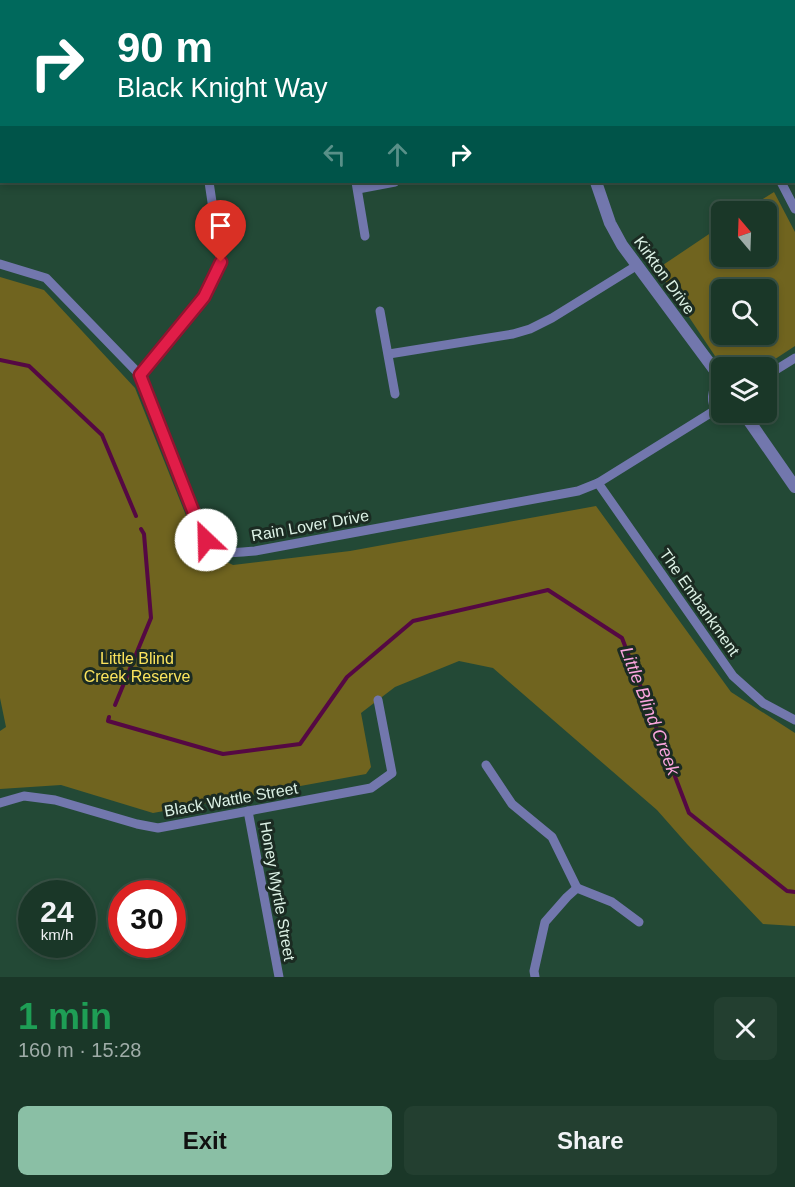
<!DOCTYPE html>
<html lang="en">
<head>
<meta charset="utf-8">
<style>
  :root { --surface:#1a3728; --page:#233f30; --text:#f1f3f6; --muted:#9faca8; --line:#385145; --accent:#8abfa5 }
  body { margin:0; font-family:Helvetica,sans-serif; background:var(--page); color:var(--text); height:100vh; display:flex; flex-direction:column; font-size:22px; white-space:nowrap }
  * { box-sizing:border-box; margin:0 }
  p { font-size:20px; color:var(--muted) }
  .icon { flex:none; width:33px; height:33px; fill:none; stroke:currentColor; stroke-width:2; stroke-linecap:round; stroke-linejoin:round }
  .map { position:relative; height:977px; overflow:hidden }
  .sheet { display:flex; flex-direction:column; background:var(--surface); flex:1 }
  .sheet>* { flex:none }
  .hud { position:absolute; left:0px; top:0px; width:795px; height:183px; box-shadow:0 3px 9px #0003,0 0 0 2px var(--line); background:#00695c; color:#fff; overflow:hidden }
  .needle { width:39px; rotate:341deg }
  .controls { position:absolute; left:711px; top:201px; display:grid; gap:12px }
  .controls a { display:grid; place-items:center; width:66px; height:66px; border-radius:9px; background:var(--surface); box-shadow:0 3px 9px #0003,0 0 0 2px var(--line); font-size:30px }
  .speed { position:absolute; left:18px; top:880px; display:flex; gap:12px; font-size:30px; font-weight:700; text-align:center }
  .speed>* { display:grid; place-content:center; width:78px; height:78px; border-radius:50%; background:var(--surface); box-shadow:0 3px 9px #0003,0 0 0 2px var(--line); line-height:1 }
  .speed small { font-size:15px; font-weight:400 }
  .speed .limit { border:9px solid #d22; background:#fff; color:#111 }
  .pin { position:absolute; display:grid; place-items:center; width:51px; height:51px; color:#fff; margin:-62px -26px; border-radius:50% 50% 50% 0; rotate:-45deg; box-shadow:0 0 6px #0007 }
  .pin .icon { rotate:45deg }
  .me { position:absolute; width:66px; margin:-33px; rotate:336deg; stroke-linejoin:round; filter:drop-shadow(0 0 4px #0008) }
  .turn { display:flex; align-items:center; gap:21px; height:126px; padding:0 18px; font-size:27px }
  .turn .icon { width:78px; height:78px; stroke-width:2.5 }
  .turn b { display:block; font-size:42px; line-height:51px }
  .lanes { display:flex; align-items:center; height:57px; padding:0 18px; background:#0003; justify-content:center; gap:30px; direction:ltr }
  .lanes .off { opacity:.35 }
  .round { display:grid; place-items:center; flex:none; width:63px; height:63px; border-radius:9px; background:var(--page) }
  .head { display:flex; align-items:center; justify-content:space-between; height:102px; padding:0 18px }
  h1 { font-size:36px; font-weight:800; line-height:45px; color:#1e9e55 }
  .button { display:flex; gap:12px; margin-top:auto; padding:12px 18px }
  .button a { flex:1; height:69px; border-radius:9px; background:var(--accent); color:#111; font-size:24px; font-weight:800; line-height:69px; text-align:center }
  .button a+a { background:var(--page); color:var(--text) }
  .map>svg:first-child { display:block }
  .green { fill:#70641f; fill-rule:evenodd }
  .lines { fill:none; stroke-linecap:round; stroke-linejoin:round }
  .stream { stroke:#550843; stroke-width:4 }
  .minor { stroke:#7277ad; stroke-width:9 }
  .tertiary { stroke:#7277ad; stroke-width:12 }
  .route-casing { stroke:#92132f; stroke-width:15 }
  .route { stroke:#e11d48; stroke-width:10 }
  .labels { text-anchor:middle; stroke-width:6; stroke-linejoin:round; paint-order:stroke }
  .street-label { font-size:16px; fill:#dcf1e5; stroke:#1b2b22 }
  .park-label { font-size:16px; fill:#fbe45d; stroke:#1b2b22 }
  .water-label { font-size:18px; font-style:italic; fill:#faa5de; stroke:#1b2b22 }
</style>
</head>
<body>
<div class="map">
<svg width="795" height="977" viewBox="0 0 795 977">
  <rect width="100%" height="100%" fill="#234936"/>
  <g class="green">
    <path d="M 774,192 L 795,232 L 795,346 L 763,367 L 735,367 L 719,362 L 657,269 L 721,226 L 722,256 L 766,256 L 766,212 L 744,211 ZM 722,290 L 766,290 L 766,334 L 722,334 Z"/>
    <polygon points="0,277 44,290 135,388 199,548 233,565 350,551 596,506 731,692 795,733 795,926 763,924 687,844 657,810 493,668 459,661 395,687 361,713 371,767 366,774 153,813 61,785 0,789 0,731 6,727 0,698"/>
  </g>
  <g class="lines">
    <g class="stream">
      <polyline points="0,360 29,366 102,435 136,516"/>
      <polyline points="115,705 151,618 144,534 141,529"/>
      <polyline points="109,717 108,721 223,754 300,744 347,677 413,621 548,590 622,638 689,813 787,891 795,892"/>
    </g>
    <g class="minor">
      <polyline points="182,0 183,2"/>
      <polyline points="349,0 349,2"/>
      <polyline points="448,2 453,0"/>
      <polyline points="699,2 704,0"/>
      <polyline points="356,182 365,236"/>
      <polyline points="781,182 795,209"/>
      <polyline points="358,189 395,182"/>
      <path d="M 0,264 L 46,278 L 140,375 L 199,526 C 213,555 224,554 255,551 L 578,491 L 598,483 L 717,409"/>
      <polyline points="380,311 395,394"/>
      <polyline points="389,354 513,334 530,329 552,318 636,266"/>
      <polyline points="140,375 204,297 221,262 209,182"/>
      <polyline points="766,376 795,358"/>
      <polyline points="598,483 733,676 763,703 795,720"/>
      <polyline points="486,765 512,804 552,837 577,888"/>
      <polyline points="0,803 24,796 55,800 137,824 158,828 371,788 392,773 378,700"/>
      <polyline points="248,811 279,977"/>
      <polyline points="535,977 534,971 545,922 567,897 577,888 612,902 639,922"/>
    </g>
    <g class="tertiary">
      <polyline points="535,0 535,2"/>
      <polyline points="596,182 610,223 622,245 722,380"/>
      <path d="M 722,381 C 701,401 725,429 748,412"/>
      <polyline points="745,415 795,487"/>
    </g>
  </g>
  <g class="lines">
    <defs>
      <polyline id="route" points="206,540 199,526 140,375 204,297 221,262"/>
    </defs>
    <use href="#route" class="route-casing"/>
    <use href="#route" class="route"/>
  </g>
  <g class="labels">
    <g class="street-label">
      <text transform="translate(665 275) rotate(54)" y="6">Kirkton Drive</text>
      <text transform="translate(310 525) rotate(-10)" y="6">Rain Lover Drive</text>
      <text transform="translate(700 602) rotate(55)" y="6">The Embankment</text>
      <text transform="translate(231 799) rotate(-10)" y="6">Black Wattle Street</text>
      <text transform="translate(278 891) rotate(80)" y="6">Honey Myrtle Street</text>
    </g>
    <g class="park-label">
      <text x="137" y="664">Little Blind<tspan x="137" dy="18">Creek Reserve</tspan></text>
    </g>
    <g class="water-label">
      <text transform="translate(650 711) rotate(69)" y="6">Little Blind Creek</text>
    </g>
  </g>
</svg>
<div class="controls">
<a><svg class="needle" viewBox="-14 -14 28 28"><path d="M0-13l5 13h-10z" fill="#e53935"/><path d="M0 13l5-13h-10z" fill="#9faca8"/></svg></a>
<a><svg class="icon" aria-label="search" viewBox="0 0 24 24"><circle cx="10" cy="10" r="6"/><path d="M15 15l6 6"/></svg></a>
<a><svg class="icon" aria-label="layers" viewBox="0 0 24 24"><path d="M12 4l9 5-9 5-9-5zM3 14l9 5 9-5"/></svg></a>
</div>
<div class="speed"><div>24<small>km/h</small></div><div class="limit">30</div></div>
<div class="pin" style="left:221px;top:262px;background:#d93025"><svg class="icon" aria-label="arrive" viewBox="0 0 24 24"><path d="M6 21V4h12l-3 4 3 4H6"/></svg></div>
<svg class="me" style="left:206px;top:540px" viewBox="-20 -20 40 40"><circle r="19" fill="#fff"/><path d="M0-13L10 11 0 6-10 11z" fill="#e11d48"/></svg>
<div class="hud">
<div class="turn"><svg class="icon" aria-label="right" viewBox="0 0 24 24"><path d="M7 20v-9h11M14 6l5 5-5 5"/></svg><div><b>90 m</b>Black Knight Way</div></div>
<div class="lanes"><svg class="icon off" aria-label="left" viewBox="0 0 24 24"><path d="M17 20v-9H6M10 6l-5 5 5 5"/></svg><svg class="icon off" aria-label="ahead" viewBox="0 0 24 24"><path d="M12 20V5M6 11l6-6 6 6"/></svg><svg class="icon" aria-label="right" viewBox="0 0 24 24"><path d="M7 20v-9h11M14 6l5 5-5 5"/></svg></div>
</div>
</div>
<section class="sheet">
<div class="head"><div><h1>1 min</h1><p>160 m · 15:28</p></div><a class="round"><svg class="icon" aria-label="close" viewBox="0 0 24 24"><path d="M6 6l12 12M18 6L6 18"/></svg></a></div>
<div class="button"><a>Exit</a><a>Share</a></div>
</section>
</body>
</html>
